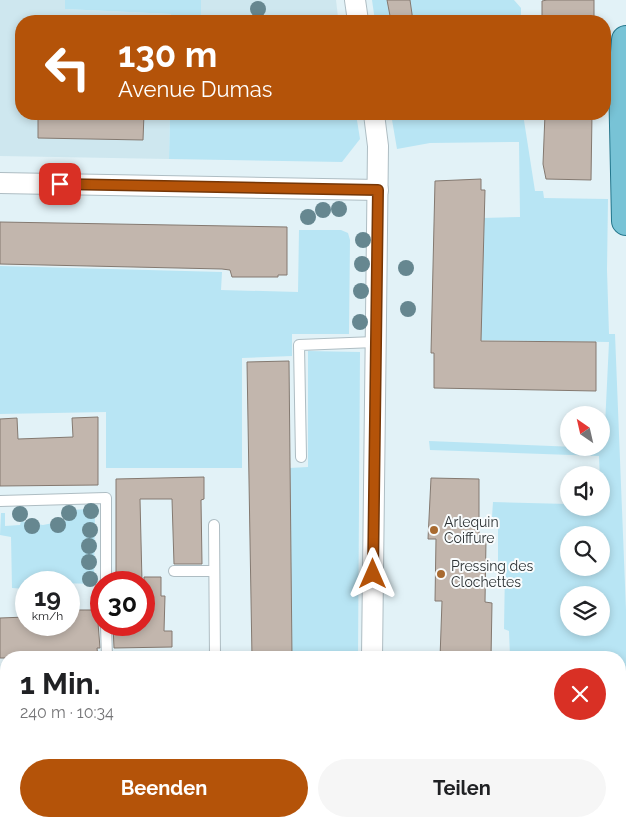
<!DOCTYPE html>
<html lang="de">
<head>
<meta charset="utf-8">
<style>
  :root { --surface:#fff; --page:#f6f6f6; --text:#202124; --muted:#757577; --accent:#b45309 }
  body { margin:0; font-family:Raleway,sans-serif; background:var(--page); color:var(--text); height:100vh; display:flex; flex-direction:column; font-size:19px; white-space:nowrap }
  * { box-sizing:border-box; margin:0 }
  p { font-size:16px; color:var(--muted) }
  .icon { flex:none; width:28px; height:28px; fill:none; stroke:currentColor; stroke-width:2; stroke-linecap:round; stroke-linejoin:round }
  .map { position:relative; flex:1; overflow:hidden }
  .side { position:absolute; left:0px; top:651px; width:626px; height:176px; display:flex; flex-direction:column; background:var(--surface); border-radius:20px 20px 0 0; box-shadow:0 2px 8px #0003 }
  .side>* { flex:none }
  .guide { position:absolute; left:15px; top:15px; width:596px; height:105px; border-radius:20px; box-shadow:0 2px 8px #0003; background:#b45309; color:#fff; overflow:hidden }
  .needle { width:32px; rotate:326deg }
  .buttons { position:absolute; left:560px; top:406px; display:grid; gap:10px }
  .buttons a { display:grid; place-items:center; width:50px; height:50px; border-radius:50%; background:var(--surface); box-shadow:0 2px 8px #0003; font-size:25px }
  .speed { position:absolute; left:15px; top:571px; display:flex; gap:10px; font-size:25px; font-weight:700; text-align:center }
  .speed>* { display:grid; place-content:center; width:65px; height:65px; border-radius:50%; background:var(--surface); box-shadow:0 2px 8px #0003; line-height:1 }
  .speed small { font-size:12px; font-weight:400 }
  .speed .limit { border:8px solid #d22; background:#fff; color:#111 }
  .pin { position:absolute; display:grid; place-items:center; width:42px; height:42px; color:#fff; margin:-21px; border-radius:10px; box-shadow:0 2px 8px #0006 }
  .me { position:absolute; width:55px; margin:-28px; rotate:0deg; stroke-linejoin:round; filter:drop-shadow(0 0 4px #0008) }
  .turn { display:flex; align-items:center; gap:18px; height:105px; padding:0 20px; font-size:22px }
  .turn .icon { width:65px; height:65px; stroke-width:2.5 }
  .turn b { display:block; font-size:35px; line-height:42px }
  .round { display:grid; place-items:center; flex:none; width:52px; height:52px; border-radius:26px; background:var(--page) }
  .headline { display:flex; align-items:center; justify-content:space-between; height:85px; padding:0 20px }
  h1 { font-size:30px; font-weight:700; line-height:38px }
  .action { display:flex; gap:10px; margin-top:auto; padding:10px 20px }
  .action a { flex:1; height:58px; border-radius:30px; background:var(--accent); color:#fff; font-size:20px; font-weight:700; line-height:58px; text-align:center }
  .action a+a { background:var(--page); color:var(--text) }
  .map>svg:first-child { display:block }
  .built { fill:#cee7ef }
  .green { fill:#b8e5f4; fill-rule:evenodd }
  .building { fill:#c2b6ad; stroke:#847970 }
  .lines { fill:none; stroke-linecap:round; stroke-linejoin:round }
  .service-casing { stroke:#aebdc3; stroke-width:12 }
  .minor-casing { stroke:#aebdc3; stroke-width:22 }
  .tertiary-casing { stroke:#aebdc3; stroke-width:28 }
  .primary-casing { stroke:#23768c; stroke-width:30 }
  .service { stroke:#fff; stroke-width:10 }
  .minor { stroke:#fff; stroke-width:20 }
  .tertiary { stroke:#fff; stroke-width:25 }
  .primary { stroke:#78c3d6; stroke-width:28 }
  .tree { fill:#668790 }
  .route-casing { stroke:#753606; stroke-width:12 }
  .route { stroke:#b45309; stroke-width:9 }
  .poi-dot { fill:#a86a30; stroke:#f9fcfd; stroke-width:2 }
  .labels { text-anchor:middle; stroke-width:4; stroke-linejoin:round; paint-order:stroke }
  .poi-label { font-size:14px; fill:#2c3234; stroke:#f9fcfd; text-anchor:start }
</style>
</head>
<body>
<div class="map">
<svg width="626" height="827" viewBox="0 0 626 827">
  <rect width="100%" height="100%" fill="#e2f2f7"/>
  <g class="built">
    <polygon points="0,0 65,0 65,9 172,14 171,21 21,21 21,114 170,114 169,159 0,156"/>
    <polygon points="201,0 336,0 338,17 201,15"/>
  </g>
  <g class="green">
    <polygon points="65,0 201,0 201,15 338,17 339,21 171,21 171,14 65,9"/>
    <polygon points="372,0 514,0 521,8 521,21 375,21"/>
    <polygon points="170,114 356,114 360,139 342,162 169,159"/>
    <path d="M 391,114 L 523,114 L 535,191 L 543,191 L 544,198 L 608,199 L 607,270 L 609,334 L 615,334 L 626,610 L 626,801 L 620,807 L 620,658 L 510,657 L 509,631 L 504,629 L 505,568 L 498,567 L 498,528 L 492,517 L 493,502 L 569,504 L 569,508 L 601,508 L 599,456 L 430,450 L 429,441 L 601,448 L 604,446 L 609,342 L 481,340 L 483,218 L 520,217 L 519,142 L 430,143 L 397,149 ZM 569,535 L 601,535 L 601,568 L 569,568 ZM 569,595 L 601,595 L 601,628 L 569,628 Z"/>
    <polygon points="299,230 341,230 348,233 350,240 349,334 292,334 292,356 242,358 242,468 106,468 106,412 0,414 0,266 222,272 221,290 298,292"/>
    <polygon points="308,351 360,352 358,657 292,658 289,468 308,467"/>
    <polygon points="91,509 95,513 94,584 26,582 26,589 12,588 11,537 0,535 1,513 5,513 5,526 20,525 21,521 43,525 68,520 69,510"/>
    <polygon points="293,821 362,821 389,827 293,827"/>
  </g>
  <g class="building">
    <polygon points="387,0 410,0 413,21 391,21"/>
    <polygon points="547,0 594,0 594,21 542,21 542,1"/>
    <polygon points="38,114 144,114 143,140 38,138"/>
    <polygon points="545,114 592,114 591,180 546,179 543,164"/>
    <polygon points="481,179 481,190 485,190 481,341 596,342 596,391 434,388 434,353 431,353 435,181"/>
    <polygon points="0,222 287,227 287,275 278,275 278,277 232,277 230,270 222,269 0,264"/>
    <polygon points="289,361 292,658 252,658 247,362"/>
    <polygon points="98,417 98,485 0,486 0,419 17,418 18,439 73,437 72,418"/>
    <polygon points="204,477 204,499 201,500 202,564 174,564 172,499 140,499 142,582 116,582 116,479"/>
    <polygon points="431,478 479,479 479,540 486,540 485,602 492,603 491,658 440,658 442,601 435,601 436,539 428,539"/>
    <polygon points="144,577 161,577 161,596 165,596 164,631 172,631 172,647 114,648 113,625 144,625"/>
    <polygon points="69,610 97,610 100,648 97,648 98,658 0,658 0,618 26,617 26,625 69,625"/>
  </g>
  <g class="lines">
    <defs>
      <g id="service">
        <polyline points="301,457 299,345 375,342"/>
        <polyline points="0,501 106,498 106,582"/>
        <polyline points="214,525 215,658"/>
        <polyline points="174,571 214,571"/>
        <polyline points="106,625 107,658"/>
        <polyline points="430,827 432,821"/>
      </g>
      <g id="minor">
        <polyline points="355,0 358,21"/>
        <polyline points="0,183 378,190"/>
        <polyline points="372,658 378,146 374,114"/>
      </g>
      <g id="tertiary">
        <polyline points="0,711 6,713"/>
        <polyline points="489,821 519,827"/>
      </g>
      <polyline id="primary" points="626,40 623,78 626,221"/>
    </defs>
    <use href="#service" class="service-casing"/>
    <use href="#minor" class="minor-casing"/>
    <use href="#tertiary" class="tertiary-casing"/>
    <use href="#primary" class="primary-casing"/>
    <use href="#service" class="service"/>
    <use href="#minor" class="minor"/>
    <use href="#tertiary" class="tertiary"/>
    <use href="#primary" class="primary"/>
  </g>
  <g class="tree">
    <circle cx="258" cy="9" r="8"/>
    <circle cx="339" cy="209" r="8"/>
    <circle cx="323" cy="210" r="8"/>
    <circle cx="308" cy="217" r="8"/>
    <circle cx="363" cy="240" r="8"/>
    <circle cx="362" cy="264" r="8"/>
    <circle cx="406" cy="268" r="8"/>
    <circle cx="361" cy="291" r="8"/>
    <circle cx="408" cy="309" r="8"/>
    <circle cx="360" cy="322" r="8"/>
    <circle cx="91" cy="511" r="8"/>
    <circle cx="69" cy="513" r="8"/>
    <circle cx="20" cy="514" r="8"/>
    <circle cx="58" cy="525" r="8"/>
    <circle cx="32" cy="526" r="8"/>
    <circle cx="90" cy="530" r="8"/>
    <circle cx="89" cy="546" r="8"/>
    <circle cx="89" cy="562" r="8"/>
    <circle cx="90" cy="579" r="8"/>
  </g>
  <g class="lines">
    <defs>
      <polyline id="route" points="60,184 378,190 373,574"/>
    </defs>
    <use href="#route" class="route-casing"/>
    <use href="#route" class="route"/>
  </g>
  <g class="poi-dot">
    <circle cx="434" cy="530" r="5"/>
    <circle cx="441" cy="574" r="5"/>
  </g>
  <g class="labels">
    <g class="poi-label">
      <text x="444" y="527">Arlequin<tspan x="444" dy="16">Coiffure</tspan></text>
      <text x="451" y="571">Pressing des<tspan x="451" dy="16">Clochettes</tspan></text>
    </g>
  </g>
</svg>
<div class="buttons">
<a><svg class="needle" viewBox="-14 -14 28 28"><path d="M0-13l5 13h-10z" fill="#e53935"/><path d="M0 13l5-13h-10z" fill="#757577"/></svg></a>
<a><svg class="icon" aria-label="sound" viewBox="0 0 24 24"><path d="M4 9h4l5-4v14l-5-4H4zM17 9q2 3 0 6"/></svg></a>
<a><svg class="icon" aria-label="search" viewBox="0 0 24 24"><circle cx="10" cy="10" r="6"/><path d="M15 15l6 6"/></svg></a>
<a><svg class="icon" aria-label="layers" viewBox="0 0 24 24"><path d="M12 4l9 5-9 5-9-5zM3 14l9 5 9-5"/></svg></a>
</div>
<div class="speed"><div>19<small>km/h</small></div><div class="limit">30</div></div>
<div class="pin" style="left:60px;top:184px;background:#d93025"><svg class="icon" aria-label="arrive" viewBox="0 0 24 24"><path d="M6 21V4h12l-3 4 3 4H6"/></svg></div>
<svg class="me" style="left:373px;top:574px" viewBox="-20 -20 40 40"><path d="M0-17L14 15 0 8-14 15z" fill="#b45309" stroke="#fff" stroke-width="4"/></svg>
<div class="guide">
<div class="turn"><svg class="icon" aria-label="left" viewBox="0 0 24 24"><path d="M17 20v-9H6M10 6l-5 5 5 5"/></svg><div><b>130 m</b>Avenue Dumas</div></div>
</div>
<section class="side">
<div class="headline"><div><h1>1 Min.</h1><p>240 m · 10:34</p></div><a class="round" style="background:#d93025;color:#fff"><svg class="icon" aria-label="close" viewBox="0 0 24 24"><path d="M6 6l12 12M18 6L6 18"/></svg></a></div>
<div class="action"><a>Beenden</a><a>Teilen</a></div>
</section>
</div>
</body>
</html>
